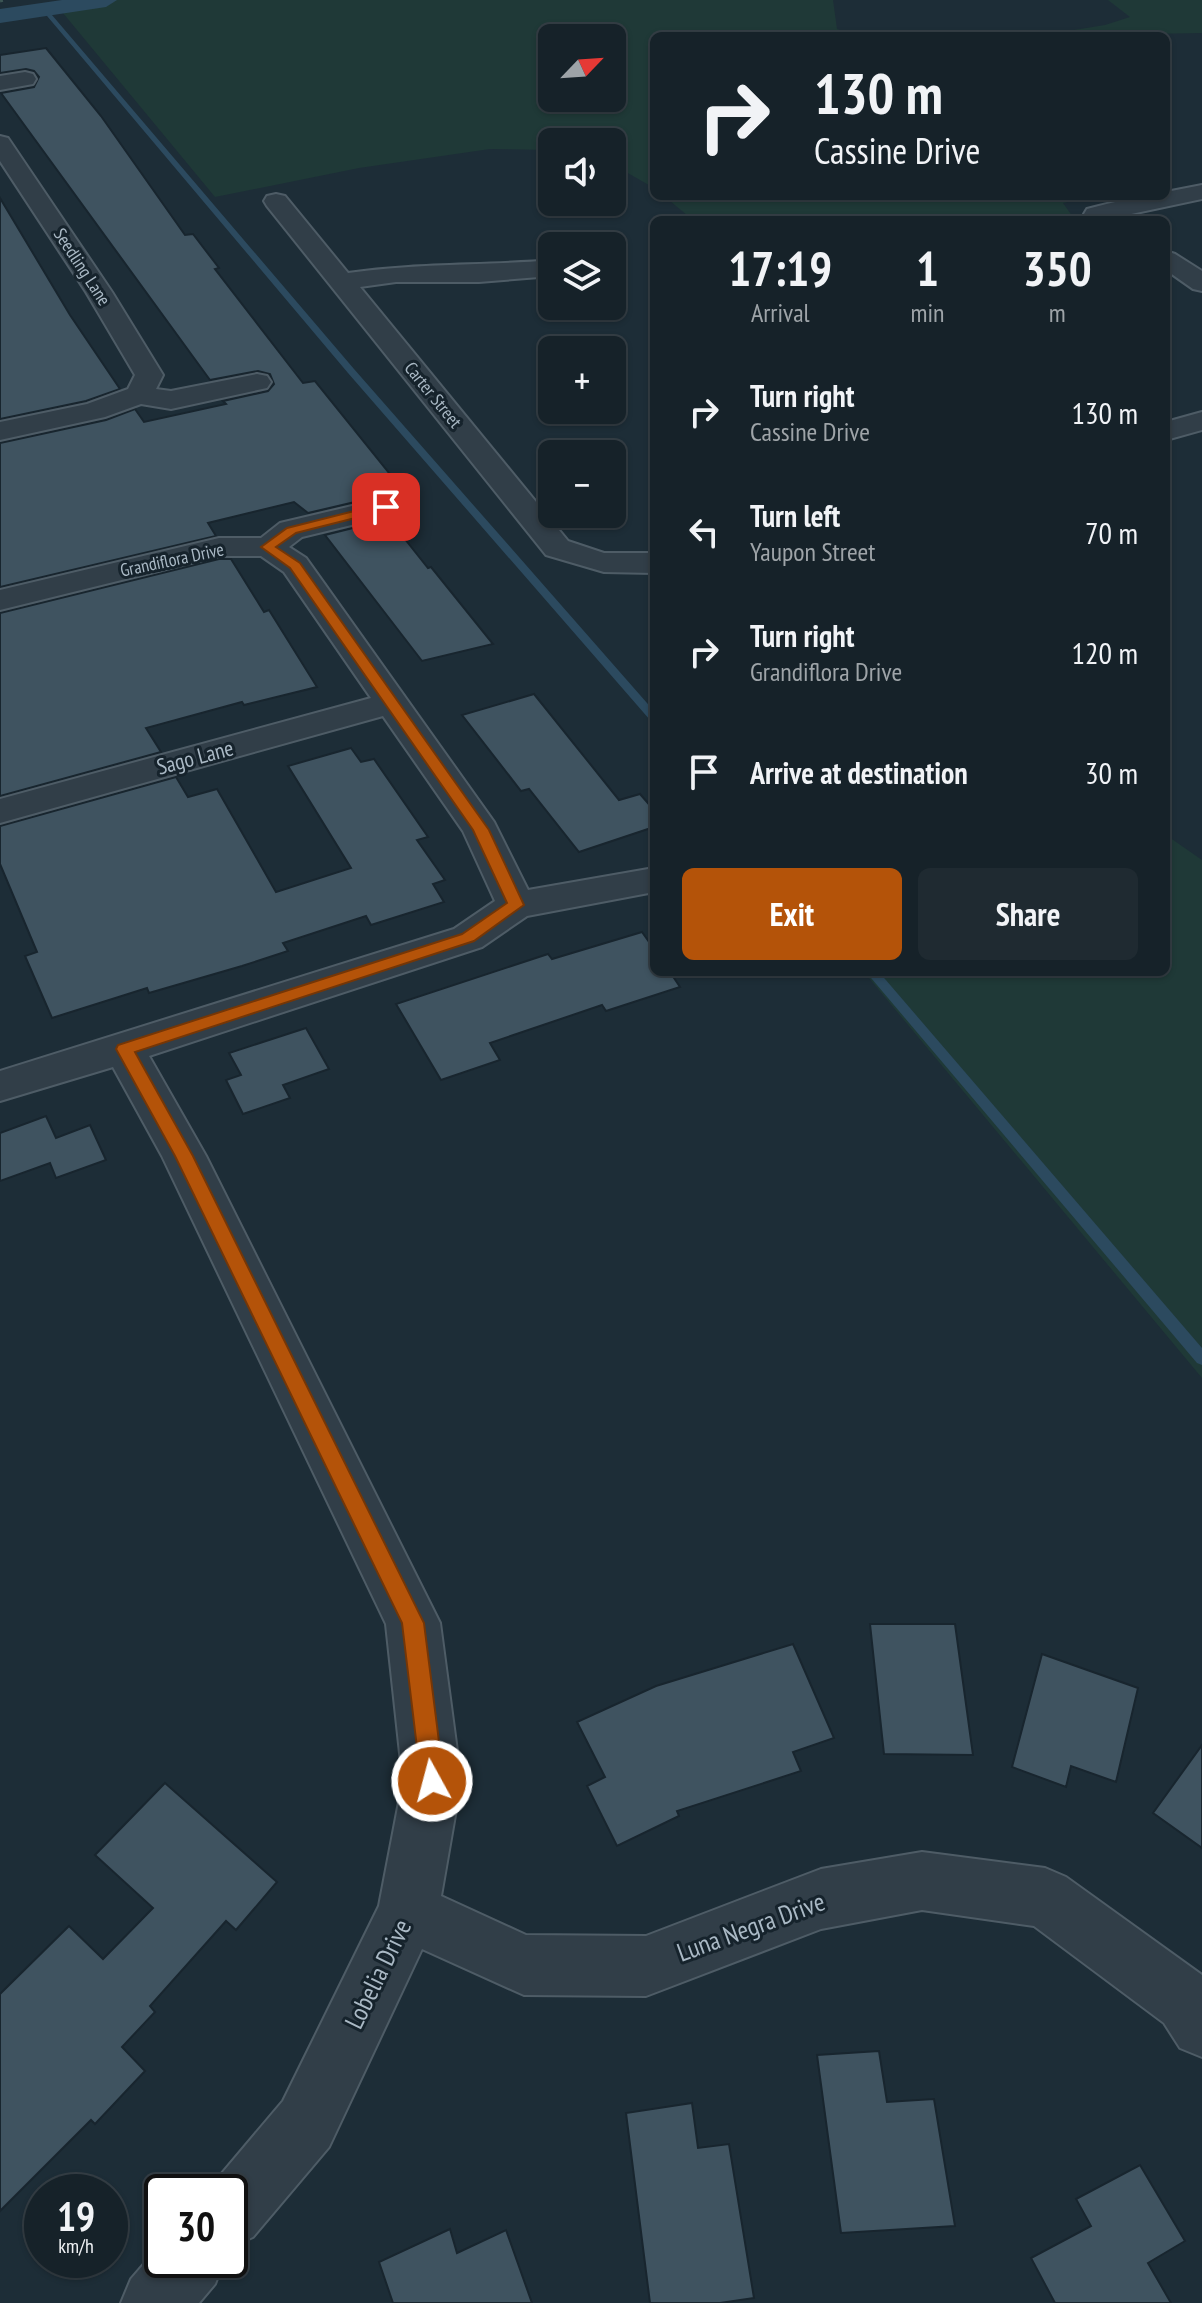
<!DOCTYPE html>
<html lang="en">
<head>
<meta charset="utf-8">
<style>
  :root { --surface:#162229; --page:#1f2a31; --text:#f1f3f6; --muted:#9ea4a8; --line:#353f46; --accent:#b45309 }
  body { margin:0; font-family:"PT Sans Narrow",sans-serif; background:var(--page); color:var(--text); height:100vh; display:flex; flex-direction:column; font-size:30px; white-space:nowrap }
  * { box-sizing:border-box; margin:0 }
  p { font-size:26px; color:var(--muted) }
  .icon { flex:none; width:44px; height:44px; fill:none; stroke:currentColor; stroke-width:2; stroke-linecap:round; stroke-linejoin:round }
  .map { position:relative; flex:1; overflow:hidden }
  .panel { position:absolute; left:650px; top:216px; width:520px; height:760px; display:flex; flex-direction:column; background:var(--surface); border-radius:12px; box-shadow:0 2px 6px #0004,0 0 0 2px var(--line) }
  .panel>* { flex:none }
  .banner { position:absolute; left:650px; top:32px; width:520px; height:168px; border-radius:12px; box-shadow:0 2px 6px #0004,0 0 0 2px var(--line); background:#162229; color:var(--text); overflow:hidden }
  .needle { width:52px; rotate:65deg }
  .buttons { position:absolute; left:538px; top:24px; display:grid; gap:16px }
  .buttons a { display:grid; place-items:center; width:88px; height:88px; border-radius:12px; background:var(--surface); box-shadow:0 2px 6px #0004,0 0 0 2px var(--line); font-size:40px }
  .speed { position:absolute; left:24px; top:2174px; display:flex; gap:16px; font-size:40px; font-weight:700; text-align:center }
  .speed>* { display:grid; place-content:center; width:104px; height:104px; border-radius:50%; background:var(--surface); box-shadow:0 2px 6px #0004,0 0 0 2px var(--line); line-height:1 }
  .speed small { font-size:20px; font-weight:400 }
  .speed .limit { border:4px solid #111; border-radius:12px; background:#fff; color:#111 }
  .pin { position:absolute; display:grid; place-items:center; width:68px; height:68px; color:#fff; margin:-34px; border-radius:16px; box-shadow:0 4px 12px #0006 }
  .me { position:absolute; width:88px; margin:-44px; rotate:353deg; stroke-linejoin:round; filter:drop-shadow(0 0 6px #0008) }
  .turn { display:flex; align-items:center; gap:28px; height:168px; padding:0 32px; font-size:36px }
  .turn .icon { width:104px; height:104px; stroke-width:2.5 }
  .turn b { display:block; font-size:56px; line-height:68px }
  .eta { display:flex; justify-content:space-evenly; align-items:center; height:136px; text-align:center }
  .eta b { font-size:48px; font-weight:600; line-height:56px }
  .primary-button { display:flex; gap:16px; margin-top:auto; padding:16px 32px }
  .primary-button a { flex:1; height:92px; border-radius:12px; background:var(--accent); color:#fff; font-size:32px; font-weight:600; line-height:92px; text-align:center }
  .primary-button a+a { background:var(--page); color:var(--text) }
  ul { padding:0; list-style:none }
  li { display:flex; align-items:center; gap:24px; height:120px; padding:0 32px }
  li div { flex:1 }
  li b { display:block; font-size:30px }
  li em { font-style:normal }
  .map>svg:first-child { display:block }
  .green { fill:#1f3937; fill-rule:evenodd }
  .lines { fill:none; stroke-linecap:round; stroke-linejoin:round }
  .stream { fill:#2c4a5f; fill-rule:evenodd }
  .canal { fill:#2c4a5f; fill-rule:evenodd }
  .building { fill:#3f5360; stroke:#18252e; stroke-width:2 }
  .minor-casing { stroke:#4e5c66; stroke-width:4 }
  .path { stroke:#3c5554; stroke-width:3; stroke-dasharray:3 3; stroke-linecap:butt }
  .minor { fill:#313e48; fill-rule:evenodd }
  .route { fill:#b45309; stroke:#753606; stroke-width:2 }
  .labels { text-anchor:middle; stroke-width:6; stroke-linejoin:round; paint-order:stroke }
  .far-street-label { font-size:18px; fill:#aab9c5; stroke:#16232c }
  .street-label { font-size:22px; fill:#aab9c5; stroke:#16232c }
  .near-street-label { font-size:26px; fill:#aab9c5; stroke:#16232c }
</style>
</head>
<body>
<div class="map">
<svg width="1202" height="2303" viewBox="0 0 1202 2303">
  <rect width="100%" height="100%" fill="#1d2d37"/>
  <g class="green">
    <path d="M 106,0 L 833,0 L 837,29 L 857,36 L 654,36 L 654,188 L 612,164 L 612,142 L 552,142 L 552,150 L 490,149 L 359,168 L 215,197 L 58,7 ZM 552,38 L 612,38 L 612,98 L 552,98 Z"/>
    <polygon points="1108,0 1202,0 1202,33 1037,36 1105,25 1130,17"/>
    <polygon points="664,196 1070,196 1077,200 1063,203 1075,220 693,220"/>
    <polygon points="1166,835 1202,860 1202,1378 864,972 1166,972"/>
  </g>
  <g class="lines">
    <g class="stream">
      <polygon points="42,8 46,8 354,369 654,711 654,721 650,720 348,373 42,10"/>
      <polygon points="866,972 879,972 1202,1348 1202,1365 1197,1363"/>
    </g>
    <polygon class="canal" points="62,0 117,0 106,7 0,23 0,9"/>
  </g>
  <g class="building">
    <polygon points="46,48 101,116 185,235 193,234 219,268 215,269 303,383 315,381 394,479 362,486 372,498 308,513 294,502 208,523 216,536 0,587 0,443 106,420 135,409 144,422 226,404 223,401 268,391 274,384 270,374 258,371 210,380 1,93 34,87 39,77 34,71 26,69 0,73 0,55"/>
    <polygon points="0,198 70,315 120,389 86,401 0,419"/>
    <polygon points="389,519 428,568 431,567 493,644 422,661 325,535"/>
    <polygon points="219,559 231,559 264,612 269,610 317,687 244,705 242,702 146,728 161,752 0,796 0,613"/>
    <polygon points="534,694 619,800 640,794 654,810 654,827 579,852 529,789 521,791 462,715"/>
    <polygon points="351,748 361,762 374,759 428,837 417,840 445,880 433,884 444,902 371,925 366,916 283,943 288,951 242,966 149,993 147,988 52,1018 25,956 37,952 0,864 0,826 176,777 188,797 217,789 276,892 351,868 288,766"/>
    <polygon points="642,932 654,949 654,972 670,972 680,987 606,1011 602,1005 490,1043 500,1060 441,1080 396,1004 548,954 552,959"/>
    <polygon points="306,1028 329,1069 283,1085 290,1098 243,1114 226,1080 241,1075 229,1053"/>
    <polygon points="46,1116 56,1138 90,1125 106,1160 56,1178 50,1163 0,1181 0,1133"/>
    <polygon points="870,1624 955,1624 973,1755 884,1754"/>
    <polygon points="793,1644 834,1738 793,1752 801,1771 677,1811 679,1816 617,1846 587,1786 605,1777 577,1722 656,1686"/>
    <polygon points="1042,1654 1138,1688 1116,1782 1071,1766 1066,1787 1012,1767"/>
    <polygon points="1202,1745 1202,1848 1153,1813"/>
    <polygon points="165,1783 277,1882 236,1930 226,1921 150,2006 155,2012 122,2047 145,2071 95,2124 91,2120 0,2211 0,1994 69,1926 103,1959 153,1908 95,1855"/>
    <polygon points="879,2051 887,2102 934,2099 955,2226 841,2233 817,2055"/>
    <polygon points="692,2103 698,2148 729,2144 754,2298 720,2303 650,2303 626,2113"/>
    <polygon points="1140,2165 1185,2241 1148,2263 1171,2303 1055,2303 1031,2258 1091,2226 1076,2199"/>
    <polygon points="450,2229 457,2253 506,2230 532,2303 393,2303 379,2262"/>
  </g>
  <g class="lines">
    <defs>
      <g id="minor">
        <polygon points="25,72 33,74 36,79 33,84 0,90 0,76"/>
        <polygon points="0,136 8,138 112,292 163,375 156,389 171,391 257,374 267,376 271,382 267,388 171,409 141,404 105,417 0,440 0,422 87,404 128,389 135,375 86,292 0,161"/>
        <path d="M 1202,185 L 1202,199 L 1103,220 L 1087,219 L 1084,214 L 1087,209 C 1113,202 1139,196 1166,196 L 1166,192 Z"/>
        <path d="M 276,194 L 285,196 L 348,273 C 416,263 484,266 552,260 L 552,276 L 479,282 L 396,282 L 360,287 L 568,541 L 604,553 L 654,553 L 654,573 L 604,572 L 546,555 L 267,206 L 264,201 L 267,196 Z"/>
        <polygon points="1166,251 1175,254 1202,271 1202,291 1193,289 1166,270"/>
        <polygon points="1202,412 1202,430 1166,440 1166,422"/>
        <polygon points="386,498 397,500 401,507 397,514 302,537 289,547 306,558 494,822 528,890 654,868 654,892 527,916 482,947 149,1056 206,1156 440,1623 461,1781 441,1896 526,1935 646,1936 821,1869 922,1852 1045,1868 1066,1877 1202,1975 1202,2057 1180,2048 1164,2023 1034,1926 922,1910 821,1929 646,1996 524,1995 422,1949 329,2147 253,2237 230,2247 230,2192 207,2191 283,2101 379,1906 403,1781 386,1624 162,1156 113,1067 0,1101 0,1071 454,929 495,901 463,831 383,716 0,823 0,799 371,698 284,572 261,556 219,556 0,610 0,590 219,538 261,538 280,523"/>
        <polygon points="162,2243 162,2260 224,2260 215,2284 199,2303 121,2303 131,2279"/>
      </g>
    </defs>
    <use href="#minor" class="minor-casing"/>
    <polyline class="path" points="0,1 4,0"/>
    <use href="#minor" class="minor"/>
  </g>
  <polygon class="route" points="386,503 393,507 391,509 296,533 276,547 300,563 489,830 524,905 474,941 135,1052 193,1156 424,1623 444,1781 441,1789 432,1793 424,1789 421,1781 402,1623 175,1156 116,1049 118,1045 462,934 507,903 473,830 290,568 261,547 287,528"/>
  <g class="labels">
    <g class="far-street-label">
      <text transform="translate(82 267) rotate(57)" y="6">Seedling Lane</text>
      <text transform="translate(433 395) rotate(51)" y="6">Carter Street</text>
      <text transform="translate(172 560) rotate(-12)" y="6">Grandiflora Drive</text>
    </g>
    <g class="street-label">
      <text transform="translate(195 757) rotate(-15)" y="8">Sago Lane</text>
    </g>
    <g class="near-street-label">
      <text transform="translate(751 1927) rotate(-20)" y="9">Luna Negra Drive</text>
      <text transform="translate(378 1974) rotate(-64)" y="9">Lobelia Drive</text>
    </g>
  </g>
</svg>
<div class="buttons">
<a><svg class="needle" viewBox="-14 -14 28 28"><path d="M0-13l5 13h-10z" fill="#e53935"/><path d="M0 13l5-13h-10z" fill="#9ea4a8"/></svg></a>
<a><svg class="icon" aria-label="sound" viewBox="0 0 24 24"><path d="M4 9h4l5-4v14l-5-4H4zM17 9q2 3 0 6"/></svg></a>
<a><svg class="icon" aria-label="layers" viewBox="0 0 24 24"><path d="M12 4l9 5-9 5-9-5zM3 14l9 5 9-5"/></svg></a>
<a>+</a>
<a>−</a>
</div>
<div class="speed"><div>19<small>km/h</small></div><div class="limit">30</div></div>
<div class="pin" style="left:386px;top:507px;background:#d93025"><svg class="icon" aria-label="arrive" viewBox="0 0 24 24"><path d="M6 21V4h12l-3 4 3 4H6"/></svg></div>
<svg class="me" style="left:432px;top:1781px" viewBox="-20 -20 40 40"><circle r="17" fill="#b45309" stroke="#fff" stroke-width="3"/><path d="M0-11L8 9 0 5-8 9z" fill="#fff"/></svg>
<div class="banner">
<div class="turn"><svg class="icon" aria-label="right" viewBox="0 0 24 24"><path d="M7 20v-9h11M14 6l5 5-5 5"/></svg><div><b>130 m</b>Cassine Drive</div></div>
</div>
<section class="panel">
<div class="eta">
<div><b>17:19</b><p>Arrival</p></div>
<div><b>1</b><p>min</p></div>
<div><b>350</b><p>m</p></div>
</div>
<ul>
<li><svg class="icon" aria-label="right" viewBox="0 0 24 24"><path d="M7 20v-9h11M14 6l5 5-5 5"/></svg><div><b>Turn right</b><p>Cassine Drive</p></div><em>130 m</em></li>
<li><svg class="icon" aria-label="left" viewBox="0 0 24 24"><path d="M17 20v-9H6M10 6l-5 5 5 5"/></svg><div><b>Turn left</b><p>Yaupon Street</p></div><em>70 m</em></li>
<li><svg class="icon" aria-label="right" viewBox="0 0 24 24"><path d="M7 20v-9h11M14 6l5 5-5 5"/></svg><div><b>Turn right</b><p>Grandiflora Drive</p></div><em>120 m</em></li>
<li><svg class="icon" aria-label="arrive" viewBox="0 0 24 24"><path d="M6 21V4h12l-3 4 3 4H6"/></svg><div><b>Arrive at destination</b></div><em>30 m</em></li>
</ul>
<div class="primary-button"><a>Exit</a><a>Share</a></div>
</section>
</div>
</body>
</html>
